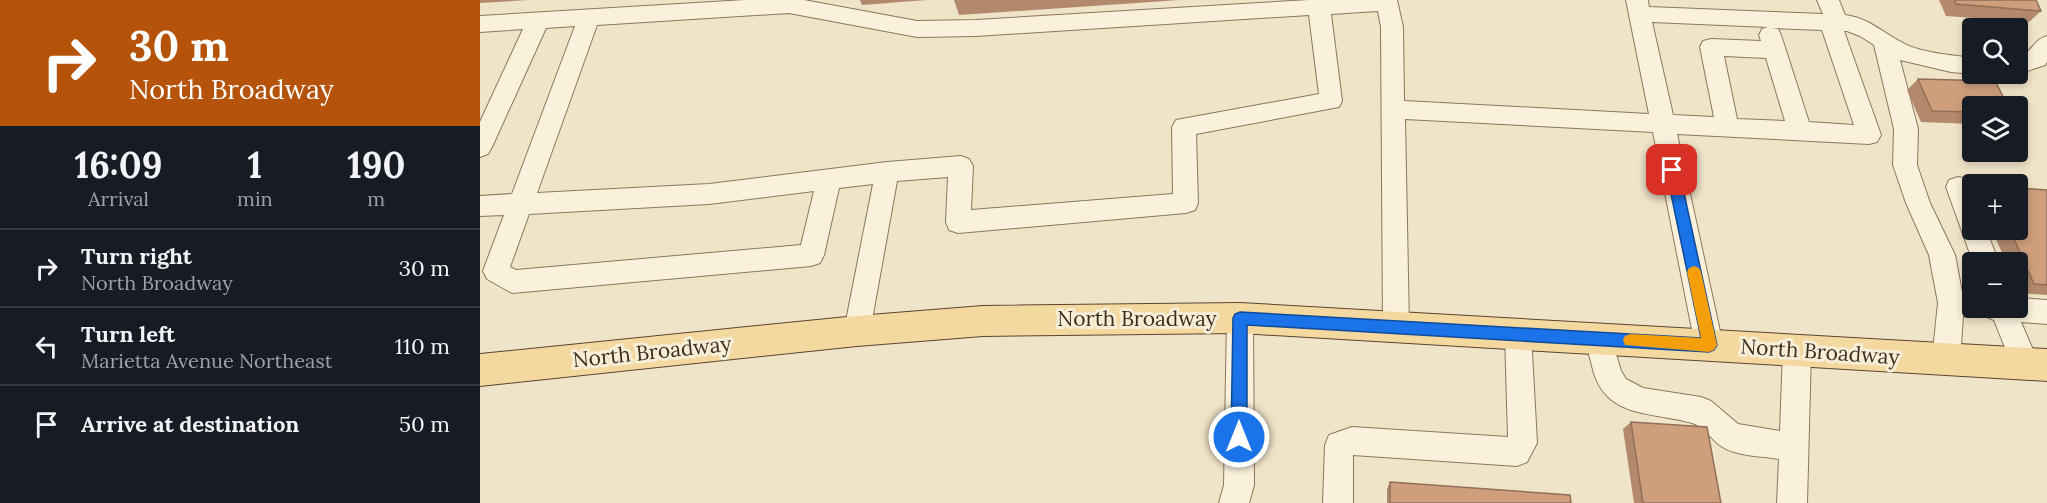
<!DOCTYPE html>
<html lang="en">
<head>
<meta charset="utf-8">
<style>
  :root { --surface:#171b24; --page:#242831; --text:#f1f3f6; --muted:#9ea1a6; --line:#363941 }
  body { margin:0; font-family:Lora,serif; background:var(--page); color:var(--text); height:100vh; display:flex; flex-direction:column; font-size:22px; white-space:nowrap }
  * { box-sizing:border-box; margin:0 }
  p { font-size:20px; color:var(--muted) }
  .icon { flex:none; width:33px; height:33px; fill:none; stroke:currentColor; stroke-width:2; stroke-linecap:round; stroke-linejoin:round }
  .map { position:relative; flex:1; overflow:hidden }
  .side { display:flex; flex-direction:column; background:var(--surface); width:480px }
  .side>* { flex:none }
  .banner { background:#b45309; color:#fff; overflow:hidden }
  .tools { position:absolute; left:1482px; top:18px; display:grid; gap:12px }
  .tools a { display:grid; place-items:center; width:66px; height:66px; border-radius:6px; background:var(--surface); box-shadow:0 3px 9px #0003; font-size:30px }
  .pin { position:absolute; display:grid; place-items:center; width:51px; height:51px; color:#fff; margin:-26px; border-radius:12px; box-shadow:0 3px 9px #0006 }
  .me { position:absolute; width:66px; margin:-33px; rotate:0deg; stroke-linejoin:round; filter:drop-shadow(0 0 4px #0008) }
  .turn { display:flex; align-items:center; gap:21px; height:126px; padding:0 30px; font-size:27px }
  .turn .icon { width:78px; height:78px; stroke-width:2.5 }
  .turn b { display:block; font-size:42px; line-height:51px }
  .eta { display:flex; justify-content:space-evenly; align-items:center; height:102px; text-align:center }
  .eta b { font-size:36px; font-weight:800; line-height:42px }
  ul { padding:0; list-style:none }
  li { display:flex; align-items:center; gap:18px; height:78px; padding:0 30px; border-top:2px solid var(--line) }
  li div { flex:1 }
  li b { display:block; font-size:22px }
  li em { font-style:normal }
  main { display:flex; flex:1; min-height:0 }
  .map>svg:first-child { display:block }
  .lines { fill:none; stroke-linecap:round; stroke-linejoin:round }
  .minor-casing { stroke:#8d765c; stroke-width:2 }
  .major-casing { stroke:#5b4430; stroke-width:2 }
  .minor { fill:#faf1dc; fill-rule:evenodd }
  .major { fill:#f3d9a0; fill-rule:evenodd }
  .wall { fill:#b2896c }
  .building { fill:#cf9f7d; stroke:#916f58; stroke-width:1.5 }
  .route { fill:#1a73e8; stroke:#114b97; stroke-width:1.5 }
  .slow { fill:#f59e0b }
  .labels { text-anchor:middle; stroke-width:6; stroke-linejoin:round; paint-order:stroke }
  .street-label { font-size:21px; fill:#3d2e20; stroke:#f7eed8 }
</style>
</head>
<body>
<main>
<section class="side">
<div class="banner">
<div class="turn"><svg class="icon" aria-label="right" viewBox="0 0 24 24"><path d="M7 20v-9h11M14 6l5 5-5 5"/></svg><div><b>30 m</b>North Broadway</div></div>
</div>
<div class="eta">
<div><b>16:09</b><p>Arrival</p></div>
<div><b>1</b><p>min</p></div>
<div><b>190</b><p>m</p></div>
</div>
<ul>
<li><svg class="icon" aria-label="right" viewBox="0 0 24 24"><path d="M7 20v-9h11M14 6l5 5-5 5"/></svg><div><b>Turn right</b><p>North Broadway</p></div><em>30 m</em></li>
<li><svg class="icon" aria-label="left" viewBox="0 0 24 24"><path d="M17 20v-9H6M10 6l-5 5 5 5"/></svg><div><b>Turn left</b><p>Marietta Avenue Northeast</p></div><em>110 m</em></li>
<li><svg class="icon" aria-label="arrive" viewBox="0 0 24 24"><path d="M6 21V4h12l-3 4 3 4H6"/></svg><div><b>Arrive at destination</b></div><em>50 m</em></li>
</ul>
</section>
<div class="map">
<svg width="1567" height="503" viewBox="0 0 1567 503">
  <rect width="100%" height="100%" fill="#f0e4c8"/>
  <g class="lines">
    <defs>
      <g id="minor">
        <path d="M 265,0 L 324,0 L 437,21 L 496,20 L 829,0 L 917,0 L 923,27 L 924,101 L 1169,114 L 1146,0 L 1168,0 L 1169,7 L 1343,14 L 1337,0 L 1359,0 L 1365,15 C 1389,18 1403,33 1423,43 C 1441,53 1472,55 1492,58 L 1492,74 L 1495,74 L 1492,74 L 1471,72 L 1420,60 L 1438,129 L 1437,165 L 1450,203 L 1475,255 L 1482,292 L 1492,293 L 1492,308 L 1538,308 L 1538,298 L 1567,300 L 1567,324 L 1541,322 L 1559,364 L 1555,373 L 1545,377 L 1535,373 L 1514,320 L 1500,314 L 1492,317 L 1483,316 L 1480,360 L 1476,369 L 1466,373 L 1456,369 L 1452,360 L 1458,303 L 1449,255 L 1426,203 L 1413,165 L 1414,129 L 1394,45 L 1380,36 L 1367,31 L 1364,31 L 1401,135 L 1397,142 L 1389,144 L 1197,134 L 1243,345 L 1239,354 L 1229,357 L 1219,354 L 1215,345 L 1173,132 L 925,119 L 929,327 L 925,336 L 916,339 L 907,336 L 903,327 L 901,27 L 898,11 L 851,14 L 862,101 L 859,107 L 716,134 L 718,203 L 715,210 L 706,213 L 478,233 L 469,230 L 466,222 L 468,177 L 417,181 L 390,331 L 386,340 L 377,343 L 368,340 L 364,331 L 393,184 L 359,188 L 344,255 L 340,263 L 331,266 L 32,293 L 7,279 L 3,271 L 24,215 L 0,216 L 0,196 L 32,194 L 95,26 L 66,28 L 12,147 L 8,154 L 0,157 L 0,122 L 43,29 L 0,32 L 0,16 ZM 309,13 L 437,37 L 496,36 L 829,15 L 839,94 L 696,120 L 692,127 L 693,194 L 491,210 L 493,166 L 489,159 L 481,156 L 407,162 L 229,184 L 57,193 L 117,25 ZM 1172,22 L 1288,27 L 1282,29 L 1279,35 L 1281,41 L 1231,39 L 1223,41 L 1220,47 L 1234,117 L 1193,115 ZM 1292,28 L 1342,30 L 1374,125 L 1329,122 L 1301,35 L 1298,29 ZM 1244,56 L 1286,58 L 1305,121 L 1257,119 ZM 334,191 L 321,245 L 36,270 L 30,267 L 49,214 L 229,204 Z"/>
        <path d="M 1567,36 L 1567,62 L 1565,65 L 1538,74 L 1535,74 L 1538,74 L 1538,57 C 1554,51 1553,40 1567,36 Z"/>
        <polygon points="1478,177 1501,181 1502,184 1492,184 1492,230 1506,230 1519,262 1493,262 1466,187 1469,180"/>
        <polygon points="760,306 769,309 773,318 774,485 769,503 739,503 744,485 747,318 751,309"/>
        <polygon points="1038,322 1048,325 1051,334 1057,443 1047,462 1037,466 873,455 873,503 843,503 845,445 849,435 872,427 1028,437 1025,334 1028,325"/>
        <path d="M 1119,327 L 1129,330 L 1141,371 L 1146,379 L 1163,388 L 1221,397 L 1231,401 L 1258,424 L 1300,431 L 1303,351 L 1307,342 L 1317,338 L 1327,342 L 1331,351 L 1327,503 L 1297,503 L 1299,459 C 1281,456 1255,456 1241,446 C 1231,439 1223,426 1212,423 C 1170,411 1124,419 1112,366 C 1109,353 1104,342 1109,330 Z"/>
      </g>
      <polygon id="major" points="760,303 1567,349 1567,381 760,333 503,336 377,346 0,386 0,354 377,316 503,306"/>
    </defs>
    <use href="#minor" class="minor-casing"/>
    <use href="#major" class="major-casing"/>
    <use href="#minor" class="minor"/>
    <use href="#major" class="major"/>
  </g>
  <g class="wall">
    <polygon points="0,0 48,0 0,3"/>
    <polygon points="380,0 447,0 382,5"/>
    <polygon points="474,0 700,0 479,15"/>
    <polygon points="1459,0 1556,0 1561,11 1549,22 1466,16"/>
    <polygon points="1438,79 1492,106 1492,124 1441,122 1427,90"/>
    <polygon points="1567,190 1567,295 1539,293 1538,289 1538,262 1526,262 1512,230 1538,230"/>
    <polygon points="1151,422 1241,503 1154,503 1143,429"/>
    <polygon points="910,482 1091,503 907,503 907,489"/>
  </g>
  <g class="building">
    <polygon points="1475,0 1556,0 1561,11 1476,4"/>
    <polygon points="1438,79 1515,81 1528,106 1492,106 1492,112 1452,111"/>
    <polygon points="1538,188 1567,190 1567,285 1554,284 1530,230 1538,230"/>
    <polygon points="1151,422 1227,427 1241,503 1163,503"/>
    <polygon points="910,482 1090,495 1091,503 910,503"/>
  </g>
  <polygon class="route" points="1192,164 1199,170 1237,345 1234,350 1229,352 767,325 767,437 764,443 759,445 754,443 751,437 753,318 755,314 760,312 1221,338 1186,170"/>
  <polygon class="slow" points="1214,266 1219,268 1221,272 1237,345 1234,350 1229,352 1145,345 1143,340 1145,336 1150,334 1221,338 1207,272 1209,268"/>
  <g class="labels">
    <g class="street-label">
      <text x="657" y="326">North Broadway</text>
      <text transform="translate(172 352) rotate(-6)" y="7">North Broadway</text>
      <text transform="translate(1340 352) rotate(4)" y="7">North Broadway</text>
    </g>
  </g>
</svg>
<div class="tools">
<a><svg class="icon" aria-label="search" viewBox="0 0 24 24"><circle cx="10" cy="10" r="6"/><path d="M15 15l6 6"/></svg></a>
<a><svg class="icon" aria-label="layers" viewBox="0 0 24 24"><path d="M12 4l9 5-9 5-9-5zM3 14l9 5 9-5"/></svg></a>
<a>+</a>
<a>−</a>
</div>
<div class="pin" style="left:1192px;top:170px;background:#d93025"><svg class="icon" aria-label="arrive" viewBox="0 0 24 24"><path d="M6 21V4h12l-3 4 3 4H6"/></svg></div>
<svg class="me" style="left:759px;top:437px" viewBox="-20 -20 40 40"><circle r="17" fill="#1a73e8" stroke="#fff" stroke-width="3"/><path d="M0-11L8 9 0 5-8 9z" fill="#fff"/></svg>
</div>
</main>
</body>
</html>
